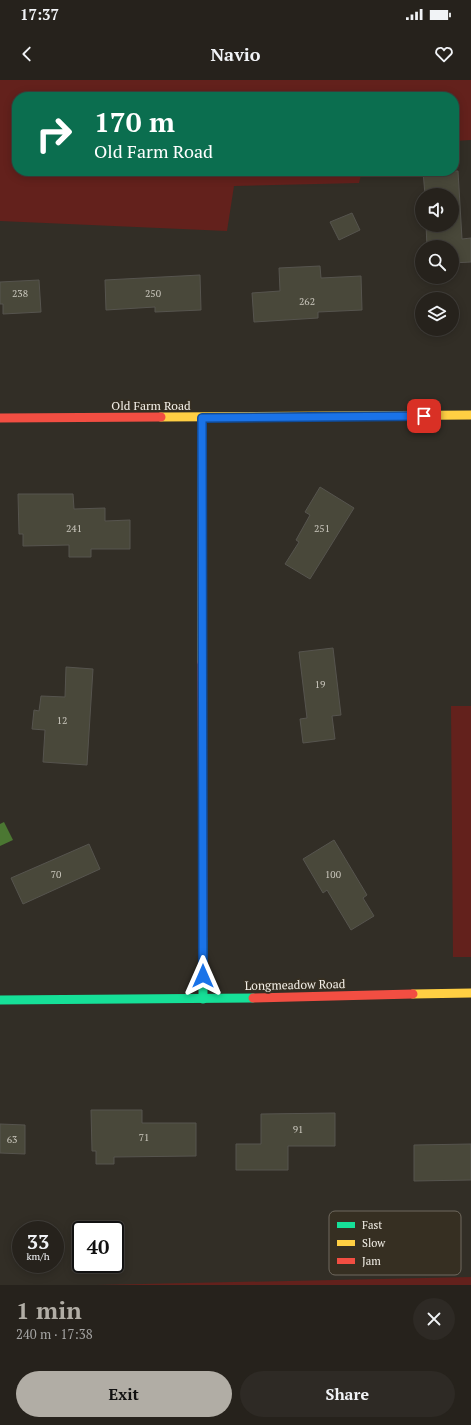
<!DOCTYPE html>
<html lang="en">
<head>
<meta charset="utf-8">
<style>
  :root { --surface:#26221c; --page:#2e2a25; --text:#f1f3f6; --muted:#a4a4a3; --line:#423f3b; --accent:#b1ada5 }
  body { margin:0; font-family:"PT Serif",serif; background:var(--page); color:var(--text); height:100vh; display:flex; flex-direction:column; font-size:15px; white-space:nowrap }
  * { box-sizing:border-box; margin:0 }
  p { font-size:13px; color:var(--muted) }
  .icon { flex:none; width:22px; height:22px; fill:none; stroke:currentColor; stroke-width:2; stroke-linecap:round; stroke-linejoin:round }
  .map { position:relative; height:1205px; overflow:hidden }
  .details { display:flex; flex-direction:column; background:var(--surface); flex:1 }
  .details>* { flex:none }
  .guide { position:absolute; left:12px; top:12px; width:447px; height:84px; border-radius:16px; box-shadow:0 2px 10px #0003,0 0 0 1px var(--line); background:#0b6e4f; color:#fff; overflow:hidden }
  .buttons { position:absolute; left:415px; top:108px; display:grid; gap:8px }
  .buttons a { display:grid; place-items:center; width:44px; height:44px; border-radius:50%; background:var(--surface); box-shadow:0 2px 10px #0003,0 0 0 1px var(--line); font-size:20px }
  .speed { position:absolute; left:12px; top:1141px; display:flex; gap:8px; font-size:20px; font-weight:700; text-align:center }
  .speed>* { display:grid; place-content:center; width:52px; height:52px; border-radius:50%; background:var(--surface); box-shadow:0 2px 10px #0003,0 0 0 1px var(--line); line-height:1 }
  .speed small { font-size:10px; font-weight:400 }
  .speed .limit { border:2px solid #111; border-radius:6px; background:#fff; color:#111 }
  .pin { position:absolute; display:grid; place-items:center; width:34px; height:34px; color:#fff; margin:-17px; border-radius:8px; box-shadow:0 2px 6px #0006 }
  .me { position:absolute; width:44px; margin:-22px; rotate:0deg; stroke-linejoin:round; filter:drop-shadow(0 0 3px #0008) }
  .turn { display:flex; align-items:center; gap:14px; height:84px; padding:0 16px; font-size:18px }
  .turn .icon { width:52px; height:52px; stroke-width:2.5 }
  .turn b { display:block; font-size:28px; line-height:34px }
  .round { display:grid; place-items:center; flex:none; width:42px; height:42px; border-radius:21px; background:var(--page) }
  .summary { display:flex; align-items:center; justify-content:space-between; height:68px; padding:0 16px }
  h1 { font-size:24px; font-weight:800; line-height:30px; color:var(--accent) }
  .button { display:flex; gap:8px; margin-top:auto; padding:8px 16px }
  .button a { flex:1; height:46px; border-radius:24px; background:var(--accent); color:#111; font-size:16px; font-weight:800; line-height:46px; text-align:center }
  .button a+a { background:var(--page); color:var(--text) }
  .status { display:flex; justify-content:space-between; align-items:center; height:28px; padding:0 20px; background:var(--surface); direction:ltr }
  .status svg { height:11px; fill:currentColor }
  header { display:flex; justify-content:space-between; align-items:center; height:52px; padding:0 16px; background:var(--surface); font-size:18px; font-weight:800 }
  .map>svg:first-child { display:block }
  .green { fill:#63211c }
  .water { fill:#4b7732 }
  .building { fill:#49483a; stroke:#56544e }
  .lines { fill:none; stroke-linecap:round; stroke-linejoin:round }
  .fast { stroke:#16e098; stroke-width:9 }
  .slow { stroke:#ffcf43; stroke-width:9 }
  .jam { stroke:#f24e42; stroke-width:9 }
  .route-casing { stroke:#114b97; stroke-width:10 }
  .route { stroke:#1a73e8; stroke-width:7 }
  .labels { text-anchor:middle; stroke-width:3.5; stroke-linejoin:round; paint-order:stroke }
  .number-label { font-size:10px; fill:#cac7bd }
  .street-label { font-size:12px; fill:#f5f1e9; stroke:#362f22 }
  .key { fill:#362f22; stroke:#6f695e; stroke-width:1 }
  .key-label { font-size:11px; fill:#f5f1e9 }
</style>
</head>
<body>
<div class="status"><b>17:37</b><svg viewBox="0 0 49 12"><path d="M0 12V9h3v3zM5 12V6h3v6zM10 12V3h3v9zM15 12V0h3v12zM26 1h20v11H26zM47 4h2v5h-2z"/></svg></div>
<header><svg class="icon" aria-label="back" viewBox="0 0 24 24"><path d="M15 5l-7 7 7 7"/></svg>Navio<svg class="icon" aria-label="heart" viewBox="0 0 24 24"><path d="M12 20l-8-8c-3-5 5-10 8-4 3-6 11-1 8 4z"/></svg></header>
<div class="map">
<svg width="471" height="1205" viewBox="0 0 471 1205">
  <rect width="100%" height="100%" fill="#322e26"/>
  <g class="green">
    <polygon points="0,0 471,0 471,60 454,61 454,17 17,17 17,91 362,91 359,103 234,106 227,151 0,141"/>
    <polygon points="451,626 471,626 471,877 453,877"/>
    <polygon points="471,1197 471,1205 96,1205"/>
  </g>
  <polygon class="water" points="4,742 13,760 0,766 0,744"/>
  <g class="building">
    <polygon points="423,91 458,91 462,159 471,158 471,182 452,183 452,167 427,167 426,145 452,145 452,115 425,115"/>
    <polygon points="352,133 360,150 339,160 330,142"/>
    <polygon points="320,186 321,198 361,196 362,230 318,232 318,238 254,242 252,213 280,211 279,188"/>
    <polygon points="200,195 201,230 155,232 155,227 106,230 105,200"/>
    <polygon points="39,200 41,232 3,234 3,224 0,224 0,202"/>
    <polygon points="320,407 354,428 310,499 285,484 299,462 296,460 310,435 305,432"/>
    <polygon points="18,414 73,414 74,429 105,428 105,441 130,440 130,469 91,469 91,477 69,477 69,465 23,466 23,454 19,454"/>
    <polygon points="333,568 341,635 332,636 335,659 303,663 300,639 307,638 299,572"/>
    <polygon points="66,587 93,589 87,685 43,682 45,650 32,649 34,630 39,631 41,616 65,617"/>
    <polygon points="334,760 367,815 363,818 374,836 351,850 327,810 323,813 303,779"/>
    <polygon points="89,764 100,789 23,824 11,798"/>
    <polygon points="91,1030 142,1030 142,1043 196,1043 196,1076 114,1077 114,1084 96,1084 96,1071 92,1071"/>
    <polygon points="335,1033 335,1066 288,1066 288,1090 236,1090 236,1064 261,1064 261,1034"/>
    <polygon points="0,1044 25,1045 25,1074 0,1073"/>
    <polygon points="471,1064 471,1100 414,1101 414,1065"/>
  </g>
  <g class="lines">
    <g class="fast">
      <polyline points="203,859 203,919"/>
      <polyline points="0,920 253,918"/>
    </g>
    <g class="slow">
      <polyline points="161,337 471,335"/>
      <polyline points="202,338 202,582"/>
      <polyline points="413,914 471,913"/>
    </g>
    <g class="jam">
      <polyline points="0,338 161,337"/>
      <polyline points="202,582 203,859"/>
      <polyline points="253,918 413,914"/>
    </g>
  </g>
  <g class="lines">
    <defs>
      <polyline id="route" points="203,896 202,338 424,336"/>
    </defs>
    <use href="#route" class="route-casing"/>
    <use href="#route" class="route"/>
  </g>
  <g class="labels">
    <g class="number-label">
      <text x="20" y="217">238</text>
      <text x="153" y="217">250</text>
      <text x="307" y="225">262</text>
      <text x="74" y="452">241</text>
      <text x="322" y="452">251</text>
      <text x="320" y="608">19</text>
      <text x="62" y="644">12</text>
      <text x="56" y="798">70</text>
      <text x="333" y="798">100</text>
      <text x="298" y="1053">91</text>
      <text x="144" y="1061">71</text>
      <text x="12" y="1063">63</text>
    </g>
    <g class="street-label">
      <text x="151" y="330">Old Farm Road</text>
      <text transform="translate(295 905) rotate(-1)" y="4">Longmeadow Road</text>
    </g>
  </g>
  <rect x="329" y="1131" width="132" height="64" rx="6" class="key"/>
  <rect x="337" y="1142" width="18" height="6" fill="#16e098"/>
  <rect x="337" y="1160" width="18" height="6" fill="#ffcf43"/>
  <rect x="337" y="1178" width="18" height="6" fill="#f24e42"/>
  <g class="key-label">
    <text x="362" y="1149">Fast</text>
    <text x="362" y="1167">Slow</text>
    <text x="362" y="1185">Jam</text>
  </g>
</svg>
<div class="buttons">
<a><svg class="icon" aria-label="sound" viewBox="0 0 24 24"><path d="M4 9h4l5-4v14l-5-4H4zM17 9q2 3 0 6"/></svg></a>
<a><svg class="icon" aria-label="search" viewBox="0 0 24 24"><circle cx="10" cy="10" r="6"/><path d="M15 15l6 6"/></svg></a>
<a><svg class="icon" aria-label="layers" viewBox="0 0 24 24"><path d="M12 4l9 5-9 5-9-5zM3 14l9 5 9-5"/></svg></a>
</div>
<div class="speed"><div>33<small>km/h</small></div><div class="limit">40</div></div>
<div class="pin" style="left:424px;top:336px;background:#d93025"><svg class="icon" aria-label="arrive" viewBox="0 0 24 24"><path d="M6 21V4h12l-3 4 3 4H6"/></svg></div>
<svg class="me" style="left:203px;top:896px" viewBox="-20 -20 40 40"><path d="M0-17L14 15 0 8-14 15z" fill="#1a73e8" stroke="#fff" stroke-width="4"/></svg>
<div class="guide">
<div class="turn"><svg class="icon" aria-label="right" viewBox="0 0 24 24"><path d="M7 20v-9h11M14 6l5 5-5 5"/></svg><div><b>170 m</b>Old Farm Road</div></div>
</div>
</div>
<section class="details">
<div class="summary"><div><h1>1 min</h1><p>240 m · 17:38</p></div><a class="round"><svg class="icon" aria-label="close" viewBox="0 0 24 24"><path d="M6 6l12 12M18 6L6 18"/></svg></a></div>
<div class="button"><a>Exit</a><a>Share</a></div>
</section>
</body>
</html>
